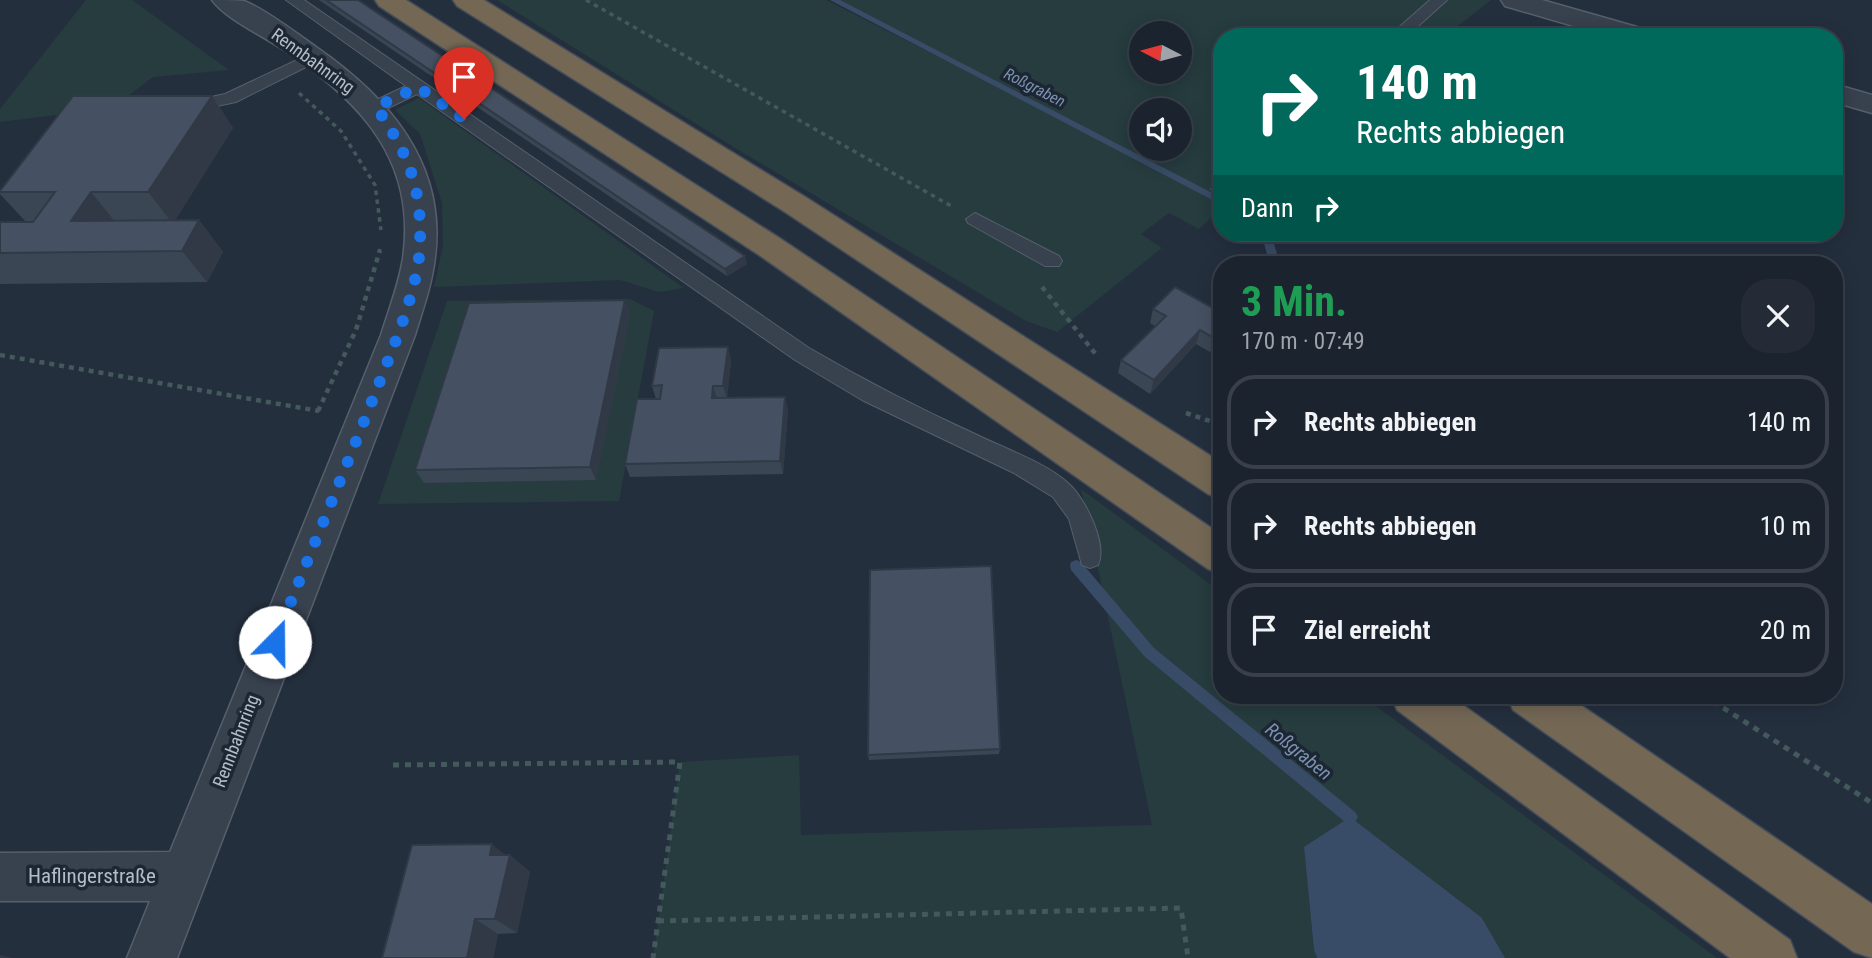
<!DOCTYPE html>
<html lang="de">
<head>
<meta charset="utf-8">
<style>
  :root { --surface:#1b232e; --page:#242b36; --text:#f1f3f6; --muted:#a0a4aa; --line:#39404a }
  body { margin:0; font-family:"Roboto Condensed",sans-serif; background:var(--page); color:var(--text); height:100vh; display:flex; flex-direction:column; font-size:26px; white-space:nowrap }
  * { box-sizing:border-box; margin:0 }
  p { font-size:23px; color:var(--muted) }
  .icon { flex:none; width:38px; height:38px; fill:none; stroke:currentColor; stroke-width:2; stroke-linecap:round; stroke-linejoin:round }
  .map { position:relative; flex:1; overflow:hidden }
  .panel { position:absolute; left:1213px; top:256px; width:630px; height:448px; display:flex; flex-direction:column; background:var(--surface); border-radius:28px; box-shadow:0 4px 18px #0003,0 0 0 2px var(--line) }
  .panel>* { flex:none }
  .top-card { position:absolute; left:1213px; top:28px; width:630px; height:214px; border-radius:28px; box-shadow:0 4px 18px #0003,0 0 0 2px var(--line); background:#00695c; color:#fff; overflow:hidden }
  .needle { width:46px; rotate:276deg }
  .controls { position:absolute; left:1129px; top:21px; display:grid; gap:14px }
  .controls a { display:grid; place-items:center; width:63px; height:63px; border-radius:50%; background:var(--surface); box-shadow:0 4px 18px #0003,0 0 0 2px var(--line); font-size:35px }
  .pin { position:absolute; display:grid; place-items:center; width:60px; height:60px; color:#fff; margin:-72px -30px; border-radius:50% 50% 50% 0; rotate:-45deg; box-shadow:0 0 7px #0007 }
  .pin .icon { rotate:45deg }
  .me { position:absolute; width:77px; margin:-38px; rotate:22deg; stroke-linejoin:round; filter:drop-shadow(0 0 5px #0008) }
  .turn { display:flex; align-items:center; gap:24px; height:147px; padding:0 28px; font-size:32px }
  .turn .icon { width:91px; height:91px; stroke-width:2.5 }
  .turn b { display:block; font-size:49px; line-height:60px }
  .then { display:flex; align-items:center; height:66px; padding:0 28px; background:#0003; gap:14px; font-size:26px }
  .round { display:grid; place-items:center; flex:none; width:74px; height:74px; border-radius:28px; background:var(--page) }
  .head { display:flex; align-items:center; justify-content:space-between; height:119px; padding:0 28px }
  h1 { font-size:42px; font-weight:700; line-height:52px; color:#1e9e55 }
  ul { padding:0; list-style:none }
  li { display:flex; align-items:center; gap:21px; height:94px; margin:0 14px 10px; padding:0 14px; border:4px solid var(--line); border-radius:28px }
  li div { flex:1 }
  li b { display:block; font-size:26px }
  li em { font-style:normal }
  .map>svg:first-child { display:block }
  .green { fill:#263c3f; fill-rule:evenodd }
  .water { fill:#394c67 }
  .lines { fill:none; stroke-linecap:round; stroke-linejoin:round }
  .stream { fill:#394c67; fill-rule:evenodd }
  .lane-casing { stroke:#565f6c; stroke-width:2 }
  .street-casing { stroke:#565f6c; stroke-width:3 }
  .highway-casing { stroke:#434c59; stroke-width:3 }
  .path-far2 { stroke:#44595c; stroke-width:3.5; stroke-dasharray:4.5 4.5; stroke-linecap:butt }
  .path-far1 { stroke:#44595c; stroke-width:4.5; stroke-dasharray:5 5; stroke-linecap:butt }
  .path { stroke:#44595c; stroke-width:5; stroke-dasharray:6 6; stroke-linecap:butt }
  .lane { fill:#38414e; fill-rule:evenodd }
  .street { fill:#38414e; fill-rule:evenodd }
  .highway { fill:#746855; fill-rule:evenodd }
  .wall { fill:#3b4654 }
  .shaded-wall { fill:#303945 }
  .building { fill:#455162; stroke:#303945; stroke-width:2 }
  .route { stroke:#1a73e8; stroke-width:12; stroke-dasharray:0 21.6 }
  .labels { text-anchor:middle; stroke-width:7; stroke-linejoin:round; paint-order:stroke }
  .far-water-label { font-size:16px; font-style:italic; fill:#7c92b1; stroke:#1d2633 }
  .street-label { font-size:18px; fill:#b4bcc9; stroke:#1d2633 }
  .water-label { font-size:19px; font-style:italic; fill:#7c92b1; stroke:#1d2633 }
  .near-street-label { font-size:21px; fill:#b4bcc9; stroke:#1d2633 }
</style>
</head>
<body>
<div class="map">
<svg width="1872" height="958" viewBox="0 0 1872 958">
  <rect width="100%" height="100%" fill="#242f3e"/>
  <g class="green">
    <polygon points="86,0 132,0 229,70 153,77 128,96 94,110 0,122 0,109"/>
    <path d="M 497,0 L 826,0 L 1184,181 L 833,0 L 1491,0 L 1444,37 L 1222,37 L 1221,199 L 1194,186 L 1221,205 L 1221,209 L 1199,229 L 1169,213 L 1141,234 L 1162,248 L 1057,332 L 1026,321 L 735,148 ZM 1141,33 L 1180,33 L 1180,72 L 1141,72 ZM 1141,110 L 1180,110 L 1180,149 L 1141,149 Z"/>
    <polygon points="419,98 684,288 659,292 620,280 434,287 443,245 442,203 420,134 395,110"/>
    <polygon points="630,299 654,311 619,501 378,504 447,301"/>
    <polygon points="1081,489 1221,592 1222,695 1361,695 1717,958 1505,958 1482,918 1304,847 1314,950 1317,958 653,958 680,762 799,755 801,835 1152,825"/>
  </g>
  <polygon class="water" points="1350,817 1482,918 1505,958 1317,958 1314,950 1304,847"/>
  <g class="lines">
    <g class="stream">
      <polygon points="830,0 840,0 1222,198 1222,205"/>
      <polygon points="1261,233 1271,233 1277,254 1270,264 1260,264 1267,254"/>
      <polygon points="1076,560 1081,562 1154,648 1355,812 1358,817 1355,822 1350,825 1345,822 1144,656 1071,570 1070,566 1071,562"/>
    </g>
    <defs>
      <g id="lane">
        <path d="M 286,0 L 304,0 L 809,348 C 864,380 918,408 975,434 C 1003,448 1047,463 1069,484 C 1085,498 1108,545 1098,565 L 1090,568 L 1082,565 L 1069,519 L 1053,497 L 1014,473 L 862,400 L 795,360 L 417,94 L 382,111 L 370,111 L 367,107 L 370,103 L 406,86 Z"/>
        <polygon points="1430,0 1447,0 1406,37 1388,37"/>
        <polygon points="312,53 320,58 318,61 236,102 188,112 179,107 182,103 225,94"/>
        <polygon points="1222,181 1222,195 1214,193 1211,189"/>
        <polygon points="975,213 1059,256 1062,261 1059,266 1045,266 968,223 966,219"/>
      </g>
      <g id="street">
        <path d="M 212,0 C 221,0 235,0 244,1 C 263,8 298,34 316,47 C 388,97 447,163 435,257 C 432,284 423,309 415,335 L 177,958 L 127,958 L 150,901 L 0,901 L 0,853 L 170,852 L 381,335 C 389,309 399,284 403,258 C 417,161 361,102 287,52 C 267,38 225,19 212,0 Z"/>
        <polygon points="1501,0 1542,0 1651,31 1654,37 1611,37 1505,6"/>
        <polygon points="1834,84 1872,95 1872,113 1834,102"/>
      </g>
      <g id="highway">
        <polygon points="375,0 406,0 781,239 1222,535 1222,574 1208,569 759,255 379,6"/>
        <polygon points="453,0 484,0 807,198 1222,463 1222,499 1208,494 785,212 457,6"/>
        <polygon points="1391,695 1449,695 1790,940 1797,958 1730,958 1397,710"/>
        <polygon points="1507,695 1566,695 1872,904 1872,958 1854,952 1513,710"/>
      </g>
    </defs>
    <use href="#lane" class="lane-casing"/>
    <use href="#street" class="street-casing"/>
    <use href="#highway" class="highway-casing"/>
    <g class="path-far2">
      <polyline points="586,0 953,207"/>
      <polyline points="299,93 341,131 375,185 381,230"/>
      <polyline points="379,252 380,249"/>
    </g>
    <g class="path-far1">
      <polyline points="1042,287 1098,357"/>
      <polyline points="0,355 319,411"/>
      <polyline points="318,411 356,330 380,250"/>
      <polyline points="1186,413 1222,425"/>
    </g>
    <g class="path">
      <polyline points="1703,695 1872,803"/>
      <polyline points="393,765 680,762 653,958"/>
      <polyline points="658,921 1181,908 1188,958"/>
    </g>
    <use href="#lane" class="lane"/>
    <use href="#street" class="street"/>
    <use href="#highway" class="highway"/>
  </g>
  <g class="wall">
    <polygon points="319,0 358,0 747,264 727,276"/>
    <polygon points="212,96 233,128 175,220 199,220 223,252 207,282 0,284 0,222 26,222 0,194 0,191"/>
    <polygon points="625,300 630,314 596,480 424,483 415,470"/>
    <polygon points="1153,309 1222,339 1210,352 1196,344 1150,394 1118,373 1121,360 1155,326 1150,323"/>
    <polygon points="731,360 727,398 788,410 783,474 630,477 625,464 656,399 652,386"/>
    <polygon points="1000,749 999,754 869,760 868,755"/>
    <polygon points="505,855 510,855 530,872 517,933 498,934 493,958 382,958"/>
  </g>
  <g class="shaded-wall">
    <polygon points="212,96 233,128 173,224 148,192"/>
    <polygon points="91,192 117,224 71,221"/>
    <polygon points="199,220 223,252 207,282 182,251"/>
    <polygon points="745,256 747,264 727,276 725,269"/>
    <polygon points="625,300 630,314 596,480 590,467"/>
    <polygon points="1200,330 1196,344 1150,394 1154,380"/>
    <polygon points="1222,330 1222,339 1210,352 1214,338"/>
    <polygon points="728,347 731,360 727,399 723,386"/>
    <polygon points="713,386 717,399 712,398"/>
    <polygon points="785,397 788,410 783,474 780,461"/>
    <polygon points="492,844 509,858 510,855 530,872 517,933 495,919 490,855"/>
    <polygon points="475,919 498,934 493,958 467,958"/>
    <polygon points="0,955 13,958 0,958"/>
  </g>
  <g class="building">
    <polygon points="326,0 358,0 745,256 725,269"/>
    <polygon points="73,96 212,96 148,192 91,192 71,221 199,220 182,251 0,253 0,222 33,222 55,192 0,192 0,191"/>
    <polygon points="1175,287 1222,313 1222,330 1214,338 1200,330 1154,380 1121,360 1166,316 1153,309"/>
    <polygon points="625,300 590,467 415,470 469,303"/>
    <polygon points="728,347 723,386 713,386 712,398 785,397 780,461 625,464 637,399 660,399 662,385 652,386 659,348"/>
    <polygon points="991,566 1000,749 868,755 870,570"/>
    <polygon points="492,844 490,855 510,855 495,919 475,919 467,958 382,958 412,845"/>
  </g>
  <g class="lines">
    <path class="route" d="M 275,642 C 308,558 343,475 376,391 C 392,350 419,288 420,244 C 422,187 408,153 376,107 L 418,87 L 464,119"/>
  </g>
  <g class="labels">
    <g class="far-water-label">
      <text transform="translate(1035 87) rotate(27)" y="6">Roßgraben</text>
    </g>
    <g class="street-label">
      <text transform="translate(313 61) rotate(36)" y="6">Rennbahnring</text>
      <text transform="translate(236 741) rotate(-69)" y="6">Rennbahnring</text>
    </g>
    <g class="water-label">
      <text transform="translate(1299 751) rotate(39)" y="7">Roßgraben</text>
    </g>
    <g class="near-street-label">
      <text x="92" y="883">Haflingerstraße</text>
    </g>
  </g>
</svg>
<div class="controls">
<a><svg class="needle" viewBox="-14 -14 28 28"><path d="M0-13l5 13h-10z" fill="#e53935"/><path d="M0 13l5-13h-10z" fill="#a0a4aa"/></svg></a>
<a><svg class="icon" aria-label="sound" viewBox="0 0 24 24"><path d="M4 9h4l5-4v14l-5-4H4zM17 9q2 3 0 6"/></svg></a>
</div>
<div class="pin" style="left:464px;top:119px;background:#d93025"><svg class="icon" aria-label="arrive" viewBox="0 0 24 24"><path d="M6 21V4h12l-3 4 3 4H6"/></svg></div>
<svg class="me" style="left:275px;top:642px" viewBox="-20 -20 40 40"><circle r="19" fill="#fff"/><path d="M0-13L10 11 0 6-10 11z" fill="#1a73e8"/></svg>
<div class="top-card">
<div class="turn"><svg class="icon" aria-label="right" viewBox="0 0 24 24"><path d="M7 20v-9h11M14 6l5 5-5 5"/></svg><div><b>140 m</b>Rechts abbiegen</div></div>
<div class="then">Dann<svg class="icon" aria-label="right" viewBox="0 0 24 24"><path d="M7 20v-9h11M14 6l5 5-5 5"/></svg></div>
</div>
<section class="panel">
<div class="head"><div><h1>3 Min.</h1><p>170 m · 07:49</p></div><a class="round"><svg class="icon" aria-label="close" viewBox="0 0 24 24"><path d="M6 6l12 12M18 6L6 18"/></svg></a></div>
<ul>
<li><svg class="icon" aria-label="right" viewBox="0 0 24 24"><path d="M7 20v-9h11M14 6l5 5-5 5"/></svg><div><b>Rechts abbiegen</b></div><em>140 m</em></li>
<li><svg class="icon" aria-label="right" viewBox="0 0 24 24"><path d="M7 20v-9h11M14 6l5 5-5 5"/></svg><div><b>Rechts abbiegen</b></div><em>10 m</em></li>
<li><svg class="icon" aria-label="arrive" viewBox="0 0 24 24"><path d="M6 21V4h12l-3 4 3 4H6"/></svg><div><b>Ziel erreicht</b></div><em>20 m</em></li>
</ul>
</section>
</div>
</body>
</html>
